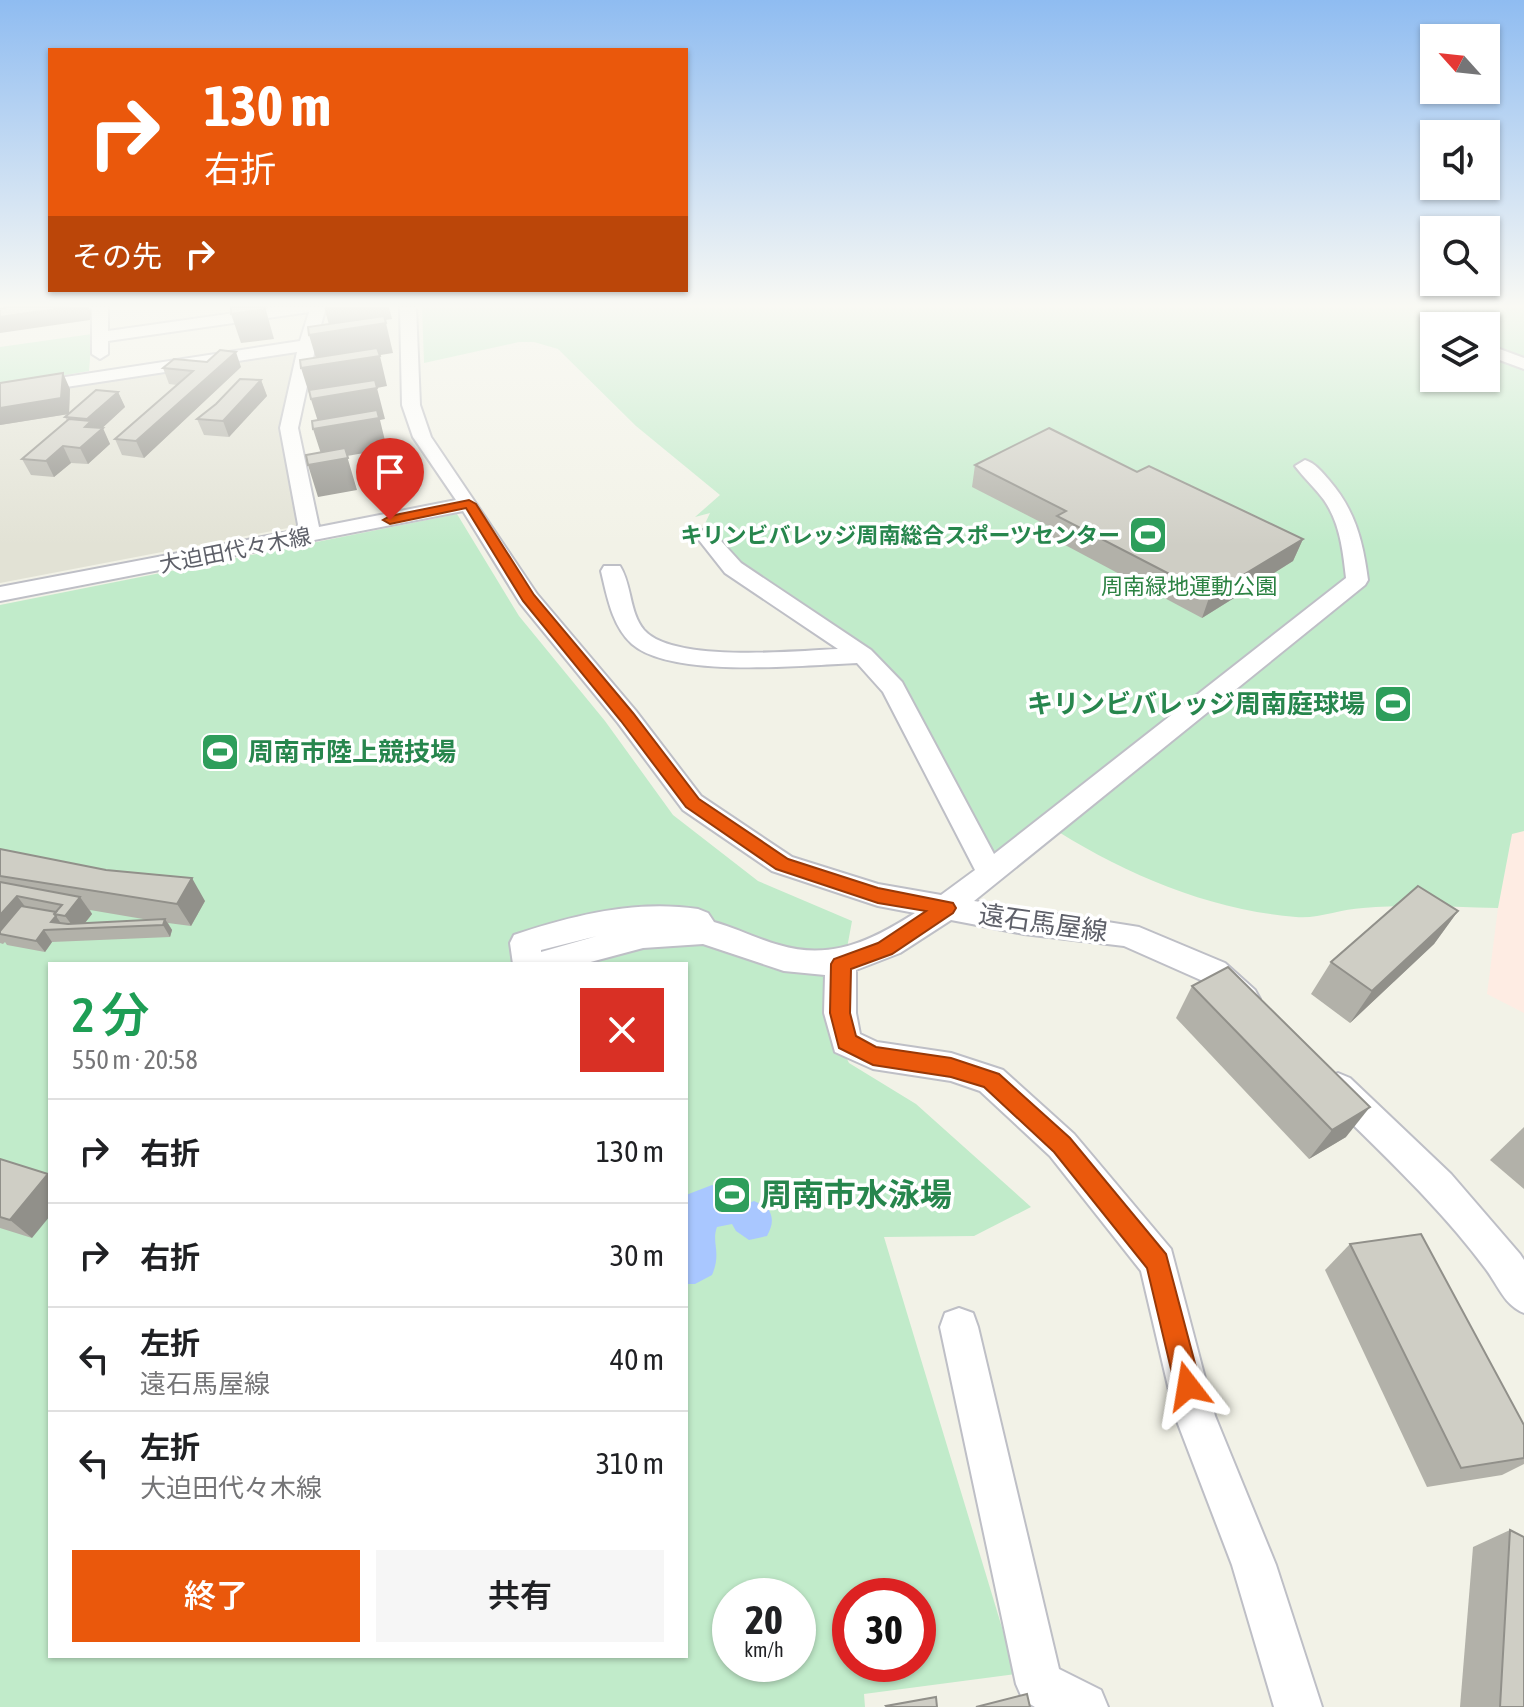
<!DOCTYPE html>
<html lang="ja">
<head>
<meta charset="utf-8">
<style>
  :root { --surface:#fff; --page:#f6f6f6; --text:#202124; --muted:#757577; --line:#e0e0e0; --accent:#ea580c }
  body { margin:0; font-family:"Asap Condensed","Noto Sans JP",sans-serif; background:var(--page); color:var(--text); height:100vh; display:flex; flex-direction:column; font-size:30px; white-space:nowrap }
  * { box-sizing:border-box; margin:0 }
  p { font-size:26px; color:var(--muted) }
  .icon { flex:none; width:44px; height:44px; fill:none; stroke:currentColor; stroke-width:2; stroke-linecap:round; stroke-linejoin:round }
  .map { position:relative; flex:1; overflow:hidden }
  .details { position:absolute; left:48px; top:962px; width:640px; height:696px; display:flex; flex-direction:column; background:var(--surface); border-radius:0px; box-shadow:0 2px 6px #0004 }
  .details>* { flex:none }
  .top-card { position:absolute; left:48px; top:48px; width:640px; height:244px; border-radius:0px; box-shadow:0 2px 6px #0004; background:#ea580c; color:#fff; overflow:hidden }
  .needle { width:52px; rotate:297deg }
  .fabs { position:absolute; left:1420px; top:24px; display:grid; gap:16px }
  .fabs a { display:grid; place-items:center; width:80px; height:80px; border-radius:0px; background:var(--surface); box-shadow:0 2px 6px #0004; font-size:40px }
  .speed { position:absolute; left:712px; top:1578px; display:flex; gap:16px; font-size:40px; font-weight:700; text-align:center }
  .speed>* { display:grid; place-content:center; width:104px; height:104px; border-radius:50%; background:var(--surface); box-shadow:0 2px 6px #0004; line-height:1 }
  .speed small { font-size:20px; font-weight:400 }
  .speed .limit { border:12px solid #d22; background:#fff; color:#111 }
  .pin { position:absolute; display:grid; place-items:center; width:68px; height:68px; color:#fff; margin:-82px -34px; border-radius:50% 50% 50% 0; rotate:-45deg; box-shadow:0 0 8px #0007 }
  .pin .icon { rotate:45deg }
  .me { position:absolute; width:88px; margin:-44px; rotate:346deg; stroke-linejoin:round; filter:drop-shadow(0 0 6px #0008) }
  .turn { display:flex; align-items:center; gap:28px; height:168px; padding:0 24px; font-size:36px }
  .turn .icon { width:104px; height:104px; stroke-width:2.5 }
  .turn b { display:block; font-size:56px; line-height:68px }
  .then { display:flex; align-items:center; height:76px; padding:0 24px; background:#0003; gap:16px; font-size:30px }
  .round { display:grid; place-items:center; flex:none; width:84px; height:84px; border-radius:0px; background:var(--page) }
  .summary { display:flex; align-items:center; justify-content:space-between; height:136px; padding:0 24px }
  h1 { font-size:48px; font-weight:600; line-height:60px; color:#1e9e55 }
  .button { display:flex; gap:16px; margin-top:auto; padding:16px 24px }
  .button a { flex:1; height:92px; border-radius:0px; background:var(--accent); color:#fff; font-size:32px; font-weight:600; line-height:92px; text-align:center }
  .button a+a { background:var(--page); color:var(--text) }
  ul { padding:0; list-style:none }
  li { display:flex; align-items:center; gap:24px; height:104px; padding:0 24px; border-top:2px solid var(--line) }
  li div { flex:1 }
  li b { display:block; font-size:30px }
  li em { font-style:normal }
  .map>svg:first-child { display:block }
  .education { fill:#e2e2d5 }
  .medical { fill:#feece3 }
  .green { fill:#c1ebca; fill-rule:evenodd }
  .water { fill:#a9c7ff }
  .lines { fill:none; stroke-linecap:round; stroke-linejoin:round }
  .minor-casing { stroke:#bebfc6; stroke-width:4 }
  .minor { fill:#fff; fill-rule:evenodd }
  .wall { fill:#b2b1a9; fill-rule:evenodd }
  .shaded-wall { fill:#91908a }
  .building { fill:#cfcec5; stroke:#91908a; stroke-width:2 }
  .route { fill:#ea580c; stroke:#983908; stroke-width:2 }
  .labels { text-anchor:middle; stroke-width:7; stroke-linejoin:round; paint-order:stroke }
  .far-leisure-label { font-size:22px; font-weight:bold; fill:#27864d; stroke:#fff; text-anchor:end }
  .far-street-label { font-size:22px; fill:#5e6069; stroke:#fff }
  .far-park-label { font-size:22px; fill:#2b8242; stroke:#fff }
  .leisure-label { font-size:26px; font-weight:bold; fill:#27864d; stroke:#fff; text-anchor:end }
  .street-label { font-size:26px; fill:#5e6069; stroke:#fff }
  .near-leisure-label { font-size:32px; font-weight:bold; fill:#27864d; stroke:#fff; text-anchor:start }
</style>
</head>
<body>
<div class="map">
<svg width="1524" height="1707" viewBox="0 0 1524 1707">
  <rect width="100%" height="100%" fill="#f2f2e7"/>
  <polygon class="education" points="297,352 281,433 298,526 0,583 0,395"/>
  <polygon class="medical" points="1524,831 1524,1013 1487,994 1498,908 1512,833"/>
  <g class="green">
    <path d="M 422,307 L 1524,307 L 1524,831 L 1512,834 L 1498,908 C 1453,907 1408,904 1363,908 C 1341,909 1318,919 1296,917 C 1207,910 1120,872 1046,824 L 991,871 L 896,691 L 729,567 L 703,528 L 710,513 L 695,517 L 720,495 L 636,426 L 558,349 L 534,342 L 519,342 L 424,363 ZM 1434,326 L 1486,326 L 1486,378 L 1434,378 Z"/>
    <polygon points="92,334 89,371 0,386 0,347"/>
    <path d="M 457,514 L 519,616 L 605,721 L 673,815 L 758,881 L 852,921 L 832,1029 L 849,1063 L 916,1104 L 1031,1207 L 974,1236 L 884,1237 L 1016,1674 L 864,1694 L 865,1707 L 0,1707 L 0,605 ZM 50,964 L 686,964 L 686,1656 L 50,1656 ZM 730,1596 L 798,1596 L 798,1664 L 730,1664 ZM 850,1596 L 918,1596 L 918,1664 L 850,1664 Z"/>
  </g>
  <path class="water" d="M 712,1185 L 734,1192 L 740,1206 L 754,1201 L 767,1207 C 774,1217 773,1225 767,1236 L 749,1240 L 736,1231 L 732,1224 L 717,1227 C 711,1243 722,1252 712,1275 L 695,1284 L 686,1284 L 686,1195 Z"/>
  <g class="lines">
    <defs>
      <g id="minor">
        <path d="M 92,307 L 108,307 L 108,331 L 277,307 L 326,307 L 317,339 L 348,334 L 356,339 L 348,344 L 315,349 L 298,428 L 319,527 L 456,500 L 413,437 L 402,405 L 400,307 L 416,307 L 420,405 L 431,437 L 537,594 L 636,711 L 701,796 L 792,857 L 878,884 L 941,895 L 975,870 L 883,692 L 857,663 C 804,665 672,679 632,644 C 612,626 607,596 601,571 L 604,566 L 620,566 C 632,585 629,612 644,630 C 673,663 795,651 838,649 L 725,573 L 695,535 L 705,529 L 712,531 L 741,563 L 871,650 L 902,682 L 994,854 L 1346,578 C 1343,551 1340,523 1324,500 C 1315,488 1304,478 1295,466 L 1305,460 C 1315,463 1322,472 1329,480 C 1355,510 1363,541 1368,580 L 1365,585 L 974,901 L 1139,927 L 1225,963 L 1255,990 L 1260,999 L 1255,1008 L 1244,1012 L 1233,1008 L 1203,981 L 1124,946 L 1024,934 L 951,920 L 900,953 L 856,970 L 856,1013 L 860,1034 L 877,1042 L 951,1053 L 1003,1070 L 1074,1134 L 1171,1249 L 1215,1416 L 1276,1565 L 1322,1707 L 1274,1707 L 1232,1565 L 1175,1416 L 1141,1271 L 1050,1156 L 980,1091 L 951,1081 L 873,1069 L 835,1052 L 824,1013 L 825,975 L 784,971 L 703,944 L 643,948 L 583,964 L 513,964 L 510,943 L 514,935 C 574,915 635,900 698,909 L 708,913 L 714,922 C 736,928 757,939 779,945 C 831,961 873,940 915,913 L 878,906 L 772,871 L 683,810 L 618,723 L 520,603 L 463,511 L 0,601 L 0,587 L 299,530 L 280,428 L 297,352 L 0,397 L 0,387 L 300,341 L 309,312 L 108,341 L 108,354 L 100,359 L 92,354 ZM 597,936 L 541,952 L 541,950 Z"/>
        <polygon points="1486,344 1524,358 1524,369 1486,355"/>
        <path d="M 1338,1073 L 1350,1078 L 1451,1174 L 1520,1254 L 1524,1260 L 1524,1313 C 1504,1305 1498,1285 1485,1268 C 1439,1206 1381,1153 1326,1098 L 1321,1088 L 1326,1078 Z"/>
        <polygon points="959,1308 973,1313 978,1327 1059,1669 1101,1690 1108,1707 1035,1707 1023,1700 1016,1684 940,1327 945,1313"/>
      </g>
    </defs>
    <use href="#minor" class="minor-casing"/>
    <use href="#minor" class="minor"/>
  </g>
  <g class="wall">
    <polygon points="241,367 144,458 122,455 115,439 177,385 169,384 163,368"/>
    <polygon points="261,380 267,396 229,437 204,435 197,419"/>
    <polygon points="0,383 70,389 69,413 118,392 125,407 102,428 110,444 88,464 71,463 54,477 31,475 22,459 67,421 65,417 68,414 0,425"/>
    <polygon points="975,465 1137,472 1303,539 1293,561 1202,618 1052,538 1054,529 972,487"/>
    <path d="M 0,849 L 205,901 L 191,926 L 168,923 L 172,930 L 170,937 L 52,942 L 45,952 L 7,945 L 5,942 L 3,944 L 0,943 ZM 90,910 L 149,920 L 85,923 L 92,914 Z"/>
    <polygon points="1458,911 1434,944 1350,1023 1311,994 1331,962"/>
    <polygon points="1192,986 1346,1137 1309,1159 1176,1018"/>
    <polygon points="1524,1127 1524,1189 1490,1160"/>
    <polygon points="0,1159 32,1238 0,1228"/>
    <polygon points="1350,1244 1524,1425 1524,1464 1502,1475 1427,1487 1325,1270"/>
    <polygon points="1510,1530 1524,1707 1460,1707 1473,1547"/>
  </g>
  <g class="shaded-wall">
    <polygon points="69,307 89,307 91,313 90,320 0,333 0,317"/>
    <polygon points="265,307 274,339 241,343 231,314"/>
    <polygon points="324,307 389,307 392,319 330,328"/>
    <polygon points="386,323 393,353 318,365 309,335"/>
    <polygon points="236,352 241,367 144,458 136,441"/>
    <polygon points="380,356 387,386 377,388 385,419 380,420 387,449 347,456 357,490 318,497 308,465 323,460 313,429 320,428 301,368"/>
    <polygon points="63,373 70,389 69,414 0,425 0,408"/>
    <polygon points="261,380 267,396 229,437 223,421"/>
    <polygon points="118,392 125,407 97,433 103,428 110,444 88,464 80,448 85,427 89,423 87,419"/>
    <polygon points="63,446 71,463 54,477 46,461"/>
    <polygon points="1303,539 1293,561 1202,618 1210,595"/>
    <polygon points="192,878 205,901 191,926 177,904"/>
    <polygon points="17,896 30,913 0,934 0,915"/>
    <polygon points="80,897 92,914 80,929 75,929 65,916"/>
    <polygon points="1458,911 1434,944 1350,1023 1372,991"/>
    <polygon points="56,916 64,928 51,922"/>
    <polygon points="165,919 172,930 170,937 163,925"/>
    <polygon points="44,930 52,942 45,952 36,941"/>
    <polygon points="1370,1107 1346,1137 1309,1159 1332,1130"/>
    <polygon points="48,1174 50,1176 50,1216 32,1238 10,1220"/>
  </g>
  <g class="building">
    <polygon points="8,307 69,307 0,317 0,309"/>
    <polygon points="231,307 264,307 265,309 231,314"/>
    <polygon points="384,316 386,323 309,335 308,327"/>
    <polygon points="377,348 380,356 301,368 300,360"/>
    <polygon points="220,350 236,352 136,441 115,439 193,371 163,368 174,359 207,362"/>
    <polygon points="63,373 61,398 0,408 0,383"/>
    <polygon points="240,379 261,380 223,421 197,419 216,404"/>
    <polygon points="375,380 377,388 311,399 309,390"/>
    <polygon points="96,390 118,392 87,419 65,417"/>
    <polygon points="377,410 379,418 313,429 312,421"/>
    <polygon points="69,419 91,421 85,427 103,428 80,448 63,446 46,461 22,459"/>
    <polygon points="1049,428 1137,472 1149,466 1303,539 1210,595 1057,516 1066,511 975,465"/>
    <polygon points="345,448 348,458 308,465 306,455"/>
    <polygon points="0,849 106,870 192,878 177,904 0,876"/>
    <polygon points="0,882 80,897 65,916 54,914 62,905 17,896 0,915"/>
    <polygon points="1418,886 1458,911 1372,991 1331,962"/>
    <polygon points="21,906 56,912 54,914 56,916 51,922 68,924 165,919 163,925 44,930 36,941 0,934 0,931"/>
    <polygon points="1228,967 1370,1107 1332,1130 1192,986"/>
    <polygon points="0,1159 48,1174 10,1220 0,1217"/>
    <polygon points="1421,1234 1524,1425 1524,1458 1461,1468 1350,1244"/>
    <polygon points="1510,1530 1524,1537 1524,1707 1500,1707"/>
    <polygon points="1027,1694 1030,1707 976,1707"/>
    <polygon points="936,1697 937,1707 887,1707 886,1706"/>
  </g>
  <linearGradient id="sky" x2="0" y2="1"><stop stop-color="#8fbcf1"/><stop offset="0.56" stop-color="#f9f9f4"/><stop offset="1" stop-color="#f9f9f4" stop-opacity="0"/></linearGradient>
  <rect width="1524" height="546" fill="url(#sky)"/>
  <polygon class="route" points="469,500 476,504 534,595 633,713 699,799 788,859 878,888 953,903 956,908 953,913 892,954 851,969 850,1013 856,1036 876,1047 951,1058 999,1074 1070,1138 1166,1254 1201,1386 1197,1395 1188,1399 1179,1395 1175,1386 1147,1268 1054,1152 984,1087 951,1077 873,1065 839,1048 830,1013 831,964 834,959 878,943 926,911 878,903 776,869 686,807 621,721 523,601 466,508 390,524 383,520 390,516"/>
  <defs>
    <symbol id="stadium-square" viewBox="-11 -11 22 22"><rect x="-9" y="-9" width="18" height="18" rx="4" fill="#2e9e5b" stroke="#fff"/><path d="M0-5a6.5 5 0 1 0 0 10a6.5 5 0 1 0 0-10ZM-3.5-1.8h7v3.6h-7Z" fill="#fff"/></symbol>
  </defs>
  <g fill-rule="evenodd">
    <use href="#stadium-square" x="1126" y="513" width="44" height="44"/>
    <use href="#stadium-square" x="1371" y="682" width="44" height="44"/>
    <use href="#stadium-square" x="198" y="730" width="44" height="44"/>
    <use href="#stadium-square" x="710" y="1173" width="44" height="44"/>
  </g>
  <g class="labels">
    <g class="far-leisure-label">
      <text x="1120" y="543">キリンビバレッジ周南総合スポーツセンター</text>
    </g>
    <g class="far-street-label">
      <text transform="translate(235 550) rotate(-11)" y="8">大迫田代々木線</text>
    </g>
    <g class="far-park-label">
      <text x="1189" y="594">周南緑地運動公園</text>
    </g>
    <g class="leisure-label">
      <text x="1365" y="713">キリンビバレッジ周南庭球場</text>
      <text x="248" y="761" text-anchor="start">周南市陸上競技場</text>
    </g>
    <g class="street-label">
      <text transform="translate(1043 923) rotate(8)" y="9">遠石馬屋線</text>
    </g>
    <g class="near-leisure-label">
      <text x="760" y="1206">周南市水泳場</text>
    </g>
  </g>
</svg>
<div class="fabs">
<a><svg class="needle" viewBox="-14 -14 28 28"><path d="M0-13l5 13h-10z" fill="#e53935"/><path d="M0 13l5-13h-10z" fill="#757577"/></svg></a>
<a><svg class="icon" aria-label="sound" viewBox="0 0 24 24"><path d="M4 9h4l5-4v14l-5-4H4zM17 9q2 3 0 6"/></svg></a>
<a><svg class="icon" aria-label="search" viewBox="0 0 24 24"><circle cx="10" cy="10" r="6"/><path d="M15 15l6 6"/></svg></a>
<a><svg class="icon" aria-label="layers" viewBox="0 0 24 24"><path d="M12 4l9 5-9 5-9-5zM3 14l9 5 9-5"/></svg></a>
</div>
<div class="speed"><div>20<small>km/h</small></div><div class="limit">30</div></div>
<div class="pin" style="left:390px;top:520px;background:#d93025"><svg class="icon" aria-label="arrive" viewBox="0 0 24 24"><path d="M6 21V4h12l-3 4 3 4H6"/></svg></div>
<svg class="me" style="left:1188px;top:1386px" viewBox="-20 -20 40 40"><path d="M0-17L14 15 0 8-14 15z" fill="#ea580c" stroke="#fff" stroke-width="4"/></svg>
<div class="top-card">
<div class="turn"><svg class="icon" aria-label="right" viewBox="0 0 24 24"><path d="M7 20v-9h11M14 6l5 5-5 5"/></svg><div><b>130 m</b>右折</div></div>
<div class="then">その先<svg class="icon" aria-label="right" viewBox="0 0 24 24"><path d="M7 20v-9h11M14 6l5 5-5 5"/></svg></div>
</div>
<section class="details">
<div class="summary"><div><h1>2 分</h1><p>550 m · 20:58</p></div><a class="round" style="background:#d93025;color:#fff"><svg class="icon" aria-label="close" viewBox="0 0 24 24"><path d="M6 6l12 12M18 6L6 18"/></svg></a></div>
<ul>
<li><svg class="icon" aria-label="right" viewBox="0 0 24 24"><path d="M7 20v-9h11M14 6l5 5-5 5"/></svg><div><b>右折</b></div><em>130 m</em></li>
<li><svg class="icon" aria-label="right" viewBox="0 0 24 24"><path d="M7 20v-9h11M14 6l5 5-5 5"/></svg><div><b>右折</b></div><em>30 m</em></li>
<li><svg class="icon" aria-label="left" viewBox="0 0 24 24"><path d="M17 20v-9H6M10 6l-5 5 5 5"/></svg><div><b>左折</b><p>遠石馬屋線</p></div><em>40 m</em></li>
<li><svg class="icon" aria-label="left" viewBox="0 0 24 24"><path d="M17 20v-9H6M10 6l-5 5 5 5"/></svg><div><b>左折</b><p>大迫田代々木線</p></div><em>310 m</em></li>
</ul>
<div class="button"><a>終了</a><a>共有</a></div>
</section>
</div>
</body>
</html>
